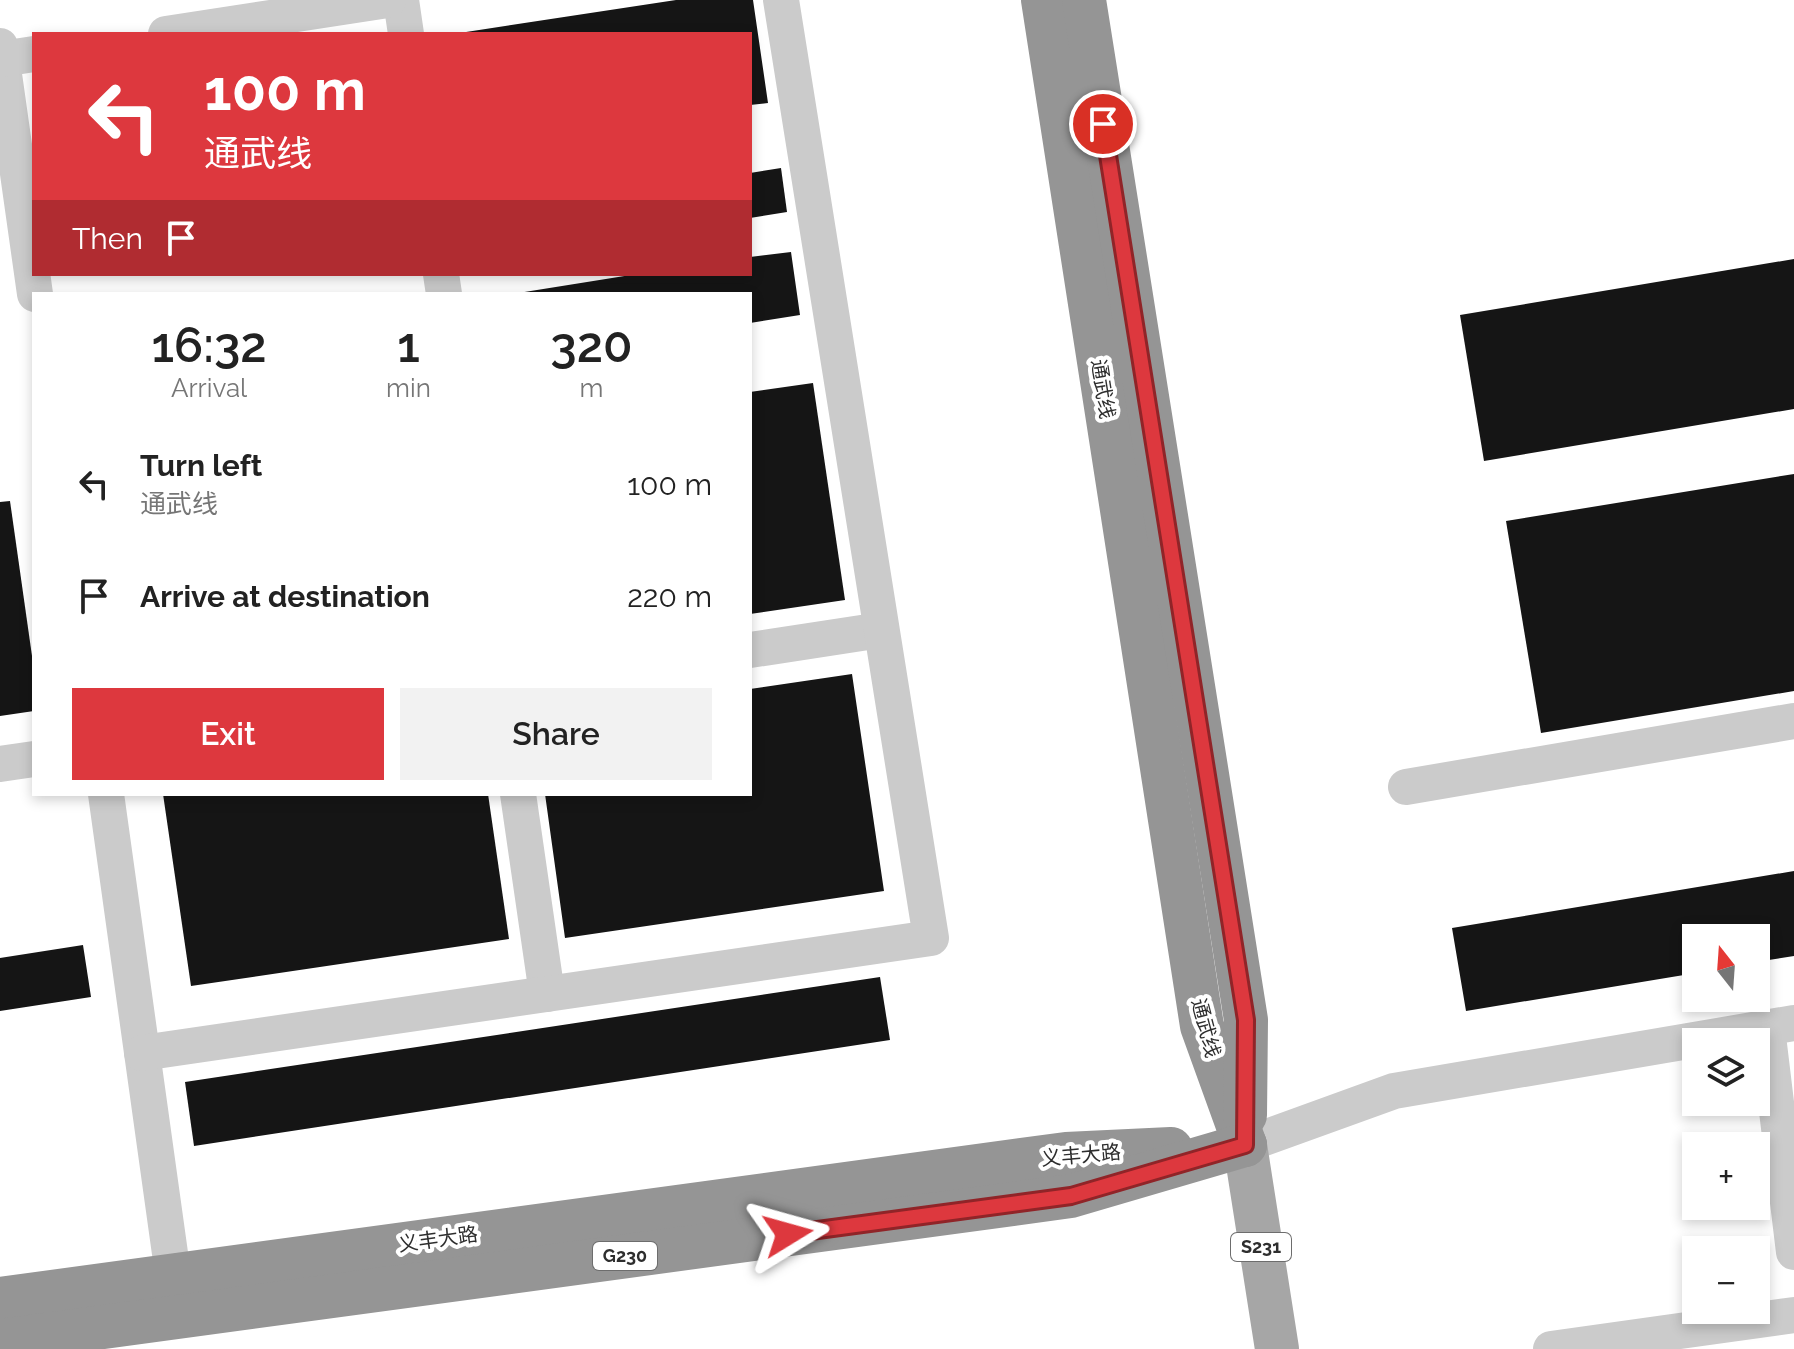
<!DOCTYPE html>
<html lang="en">
<head>
<meta charset="utf-8">
<style>
  :root { --surface:#fff; --page:#f2f2f2; --text:#222; --muted:#767676; --accent:#dd383e }
  body { margin:0; font-family:Raleway,"Noto Sans SC",sans-serif; background:var(--page); color:var(--text); height:100vh; display:flex; flex-direction:column; font-size:30px; white-space:nowrap }
  * { box-sizing:border-box; margin:0 }
  p { font-size:26px; color:var(--muted) }
  .icon { flex:none; width:44px; height:44px; fill:none; stroke:currentColor; stroke-width:2; stroke-linecap:round; stroke-linejoin:round }
  .map { position:relative; flex:1; overflow:hidden }
  .side { position:absolute; left:32px; top:292px; width:720px; height:504px; display:flex; flex-direction:column; background:var(--surface); border-radius:0px; box-shadow:0 4px 12px #0003 }
  .side>* { flex:none }
  .guide { position:absolute; left:32px; top:32px; width:720px; height:244px; border-radius:0px; box-shadow:0 4px 12px #0003; background:#dd383e; color:#fff; overflow:hidden }
  .needle { width:52px; rotate:343deg }
  .controls { position:absolute; left:1682px; top:924px; display:grid; gap:16px }
  .controls a { display:grid; place-items:center; width:88px; height:88px; border-radius:0px; background:var(--surface); box-shadow:0 4px 12px #0003; font-size:40px }
  .pin { position:absolute; display:grid; place-items:center; width:68px; height:68px; color:#fff; margin:-34px; border:4px solid #fff; border-radius:50%; box-shadow:0 2px 8px #0007 }
  .me { position:absolute; width:88px; margin:-44px; rotate:82deg; stroke-linejoin:round; filter:drop-shadow(0 0 6px #0008) }
  .turn { display:flex; align-items:center; gap:28px; height:168px; padding:0 40px; font-size:36px }
  .turn .icon { width:104px; height:104px; stroke-width:2.5 }
  .turn b { display:block; font-size:56px; line-height:68px }
  .then { display:flex; align-items:center; height:76px; padding:0 40px; background:#0003; gap:16px; font-size:30px }
  .eta { display:flex; justify-content:space-evenly; align-items:center; height:136px; text-align:center }
  .eta b { font-size:48px; font-weight:600; line-height:56px }
  .primary-button { display:flex; gap:16px; margin-top:auto; padding:16px 40px }
  .primary-button a { flex:1; height:92px; border-radius:0px; background:var(--accent); color:#fff; font-size:32px; font-weight:600; line-height:92px; text-align:center }
  .primary-button a+a { background:var(--page); color:var(--text) }
  ul { padding:0; list-style:none }
  li { display:flex; align-items:center; gap:24px; height:112px; padding:0 40px }
  li div { flex:1 }
  li b { display:block; font-size:30px }
  li em { font-style:normal }
  .map>svg:first-child { display:block }
  .building { fill:#151515 }
  .lines { fill:none; stroke-linecap:round; stroke-linejoin:round }
  .minor { stroke:#cbcbcb; stroke-width:36 }
  .major { stroke:#a6a6a6; stroke-width:44 }
  .highway { stroke:#959595; stroke-width:44 }
  .route-casing { stroke:#902428; stroke-width:20 }
  .route { stroke:#dd383e; stroke-width:14 }
  .labels { text-anchor:middle; stroke-width:8; stroke-linejoin:round; paint-order:stroke }
  .shield { fill:#fff; stroke:#6d6d6d; stroke-width:2 }
  .shield-label { font-size:18px; font-weight:bold; fill:#2e2e2e }
  .street-label { font-size:20px; fill:#2e2e2e; stroke:#fff }
</style>
</head>
<body>
<div class="map">
<svg width="1794" height="1349" viewBox="0 0 1794 1349">
  <rect width="100%" height="100%" fill="#fff"/>
  <g class="building">
    <polygon points="676,0 753,0 768,103 750,105 750,34 453,34"/>
    <polygon points="781,168 787,212 750,218 750,173"/>
    <polygon points="791,252 800,315 750,323 750,294 512,294 637,274 750,274 750,257"/>
    <polygon points="1794,259 1794,409 1484,461 1460,315"/>
    <polygon points="813,383 845,600 750,614 750,392"/>
    <polygon points="1794,474 1794,691 1541,733 1506,521"/>
    <polygon points="10,501 34,670 34,711 0,716 0,502"/>
    <polygon points="852,674 884,891 565,938 545,794 750,794 750,689"/>
    <polygon points="163,794 488,794 509,939 191,986"/>
    <polygon points="1794,871 1794,956 1756,962 1756,938 1696,938 1696,973 1466,1011 1452,928"/>
    <polygon points="83,945 91,997 0,1011 0,958"/>
    <polygon points="880,977 890,1040 194,1146 185,1082"/>
  </g>
  <g class="lines">
    <g class="minor">
      <polyline points="401,0 406,34"/>
      <polyline points="166,34 388,0"/>
      <polyline points="0,46 35,294"/>
      <polyline points="2,59 34,54"/>
      <polyline points="441,274 444,294"/>
      <polyline points="750,650 881,630"/>
      <polyline points="0,764 34,759"/>
      <polyline points="1406,787 1794,721"/>
      <polyline points="106,794 173,1275"/>
      <polyline points="518,794 547,994"/>
      <polyline points="1767,1028 1794,1252"/>
      <polyline points="142,1053 931,938 781,0"/>
      <polyline points="1245,1145 1394,1091 1794,1023"/>
      <polyline points="1551,1349 1794,1315"/>
    </g>
    <polyline class="major" points="1245,1145 1277,1349"/>
    <g class="highway">
      <polyline points="1043,0 1202,1026 1245,1145"/>
      <polyline points="1084,0 1246,1020 1245,1115"/>
      <polyline points="0,1299 1066,1154 1171,1149"/>
      <polyline points="0,1341 1071,1196 1245,1145"/>
    </g>
  </g>
  <g class="lines">
    <defs>
      <polyline id="route" points="788,1234 1071,1196 1245,1145 1246,1020 1103,124"/>
    </defs>
    <use href="#route" class="route-casing"/>
    <use href="#route" class="route"/>
  </g>
  <g class="labels">
    <g class="shield">
      <rect x="1231" y="1233" width="60" height="28" rx="6"/>
      <rect x="593" y="1242" width="64" height="28" rx="6"/>
    </g>
    <g class="shield-label">
      <text x="1261" y="1253">S231</text>
      <text x="625" y="1262">G230</text>
    </g>
    <g class="street-label">
      <text transform="translate(1103 389) rotate(81)" y="7">通武线</text>
      <text transform="translate(1206 1028) rotate(75)" y="7">通武线</text>
      <text transform="translate(1081 1155) rotate(-5)" y="7">义丰大路</text>
      <text transform="translate(438 1239) rotate(-8)" y="7">义丰大路</text>
    </g>
  </g>
</svg>
<div class="controls">
<a><svg class="needle" viewBox="-14 -14 28 28"><path d="M0-13l5 13h-10z" fill="#e53935"/><path d="M0 13l5-13h-10z" fill="#767676"/></svg></a>
<a><svg class="icon" aria-label="layers" viewBox="0 0 24 24"><path d="M12 4l9 5-9 5-9-5zM3 14l9 5 9-5"/></svg></a>
<a>+</a>
<a>−</a>
</div>
<div class="pin" style="left:1103px;top:124px;background:#d93025"><svg class="icon" aria-label="arrive" viewBox="0 0 24 24"><path d="M6 21V4h12l-3 4 3 4H6"/></svg></div>
<svg class="me" style="left:788px;top:1234px" viewBox="-20 -20 40 40"><path d="M0-17L14 15 0 8-14 15z" fill="#dd383e" stroke="#fff" stroke-width="4"/></svg>
<div class="guide">
<div class="turn"><svg class="icon" aria-label="left" viewBox="0 0 24 24"><path d="M17 20v-9H6M10 6l-5 5 5 5"/></svg><div><b>100 m</b>通武线</div></div>
<div class="then">Then<svg class="icon" aria-label="arrive" viewBox="0 0 24 24"><path d="M6 21V4h12l-3 4 3 4H6"/></svg></div>
</div>
<section class="side">
<div class="eta">
<div><b>16:32</b><p>Arrival</p></div>
<div><b>1</b><p>min</p></div>
<div><b>320</b><p>m</p></div>
</div>
<ul>
<li><svg class="icon" aria-label="left" viewBox="0 0 24 24"><path d="M17 20v-9H6M10 6l-5 5 5 5"/></svg><div><b>Turn left</b><p>通武线</p></div><em>100 m</em></li>
<li><svg class="icon" aria-label="arrive" viewBox="0 0 24 24"><path d="M6 21V4h12l-3 4 3 4H6"/></svg><div><b>Arrive at destination</b></div><em>220 m</em></li>
</ul>
<div class="primary-button"><a>Exit</a><a>Share</a></div>
</section>
</div>
</body>
</html>
